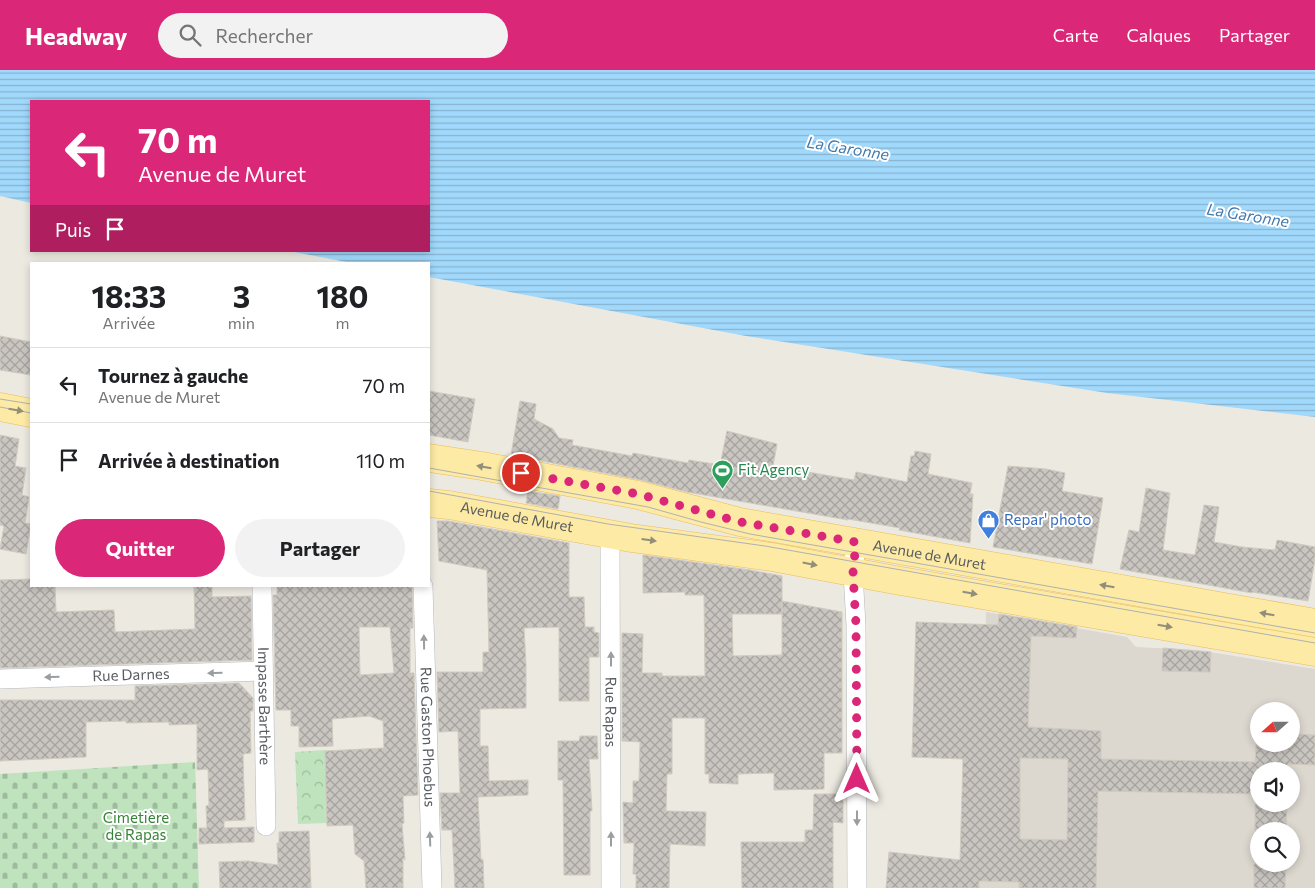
<!DOCTYPE html>
<html lang="fr">
<head>
<meta charset="utf-8">
<style>
  :root { --surface:#fff; --page:#f2f2f2; --text:#202124; --muted:#757577; --line:#e0e0e0; --accent:#db2777 }
  body { margin:0; font-family:Commissioner,sans-serif; background:var(--page); color:var(--text); height:100vh; display:flex; flex-direction:column; font-size:19px; white-space:nowrap }
  * { box-sizing:border-box; margin:0 }
  p { font-size:16px; color:var(--muted) }
  .icon { flex:none; width:28px; height:28px; fill:none; stroke:currentColor; stroke-width:2; stroke-linecap:round; stroke-linejoin:round }
  .map { position:relative; flex:1; overflow:hidden }
  .sheet { position:absolute; left:30px; top:192px; width:400px; height:325px; display:flex; flex-direction:column; background:var(--surface); border-radius:0px; box-shadow:0 2px 8px #0003 }
  .sheet>* { flex:none }
  .top-card { position:absolute; left:30px; top:30px; width:400px; height:152px; border-radius:0px; box-shadow:0 2px 8px #0003; background:#db2777; color:#fff; overflow:hidden }
  .needle { width:32px; rotate:249deg }
  .buttons { position:absolute; left:1250px; top:632px; display:grid; gap:10px }
  .buttons a { display:grid; place-items:center; width:50px; height:50px; border-radius:50%; background:var(--surface); box-shadow:0 2px 8px #0003; font-size:25px }
  .pin { position:absolute; display:grid; place-items:center; width:42px; height:42px; color:#fff; margin:-21px; border:2px solid #fff; border-radius:50%; box-shadow:0 1px 5px #0007 }
  .me { position:absolute; width:55px; margin:-28px; rotate:0deg; stroke-linejoin:round; filter:drop-shadow(0 0 4px #0008) }
  .turn { display:flex; align-items:center; gap:18px; height:105px; padding:0 25px; font-size:22px }
  .turn .icon { width:65px; height:65px; stroke-width:2.5 }
  .turn b { display:block; font-size:35px; line-height:42px }
  .then { display:flex; align-items:center; height:48px; padding:0 25px; background:#0003; gap:10px; font-size:19px }
  .eta { display:flex; justify-content:space-evenly; align-items:center; height:85px; text-align:center }
  .eta b { font-size:30px; font-weight:700; line-height:35px }
  .cta { display:flex; gap:10px; margin-top:auto; padding:10px 25px }
  .cta a { flex:1; height:58px; border-radius:30px; background:var(--accent); color:#fff; font-size:20px; font-weight:700; line-height:58px; text-align:center }
  .cta a+a { background:var(--page); color:var(--text) }
  ul { padding:0; list-style:none }
  li { display:flex; align-items:center; gap:15px; height:75px; padding:0 25px; border-top:1px solid var(--line) }
  li div { flex:1 }
  li b { display:block; font-size:19px }
  li em { font-style:normal }
  header { display:flex; align-items:center; gap:30px; box-sizing:border-box; height:70px; padding:0 25px; background:var(--accent); color:#fff }
  header strong { font-size:24px }
  nav { display:flex; gap:28px; margin-inline-start:auto; font-size:18px }
  .search { width:350px; height:45px; background:var(--page); display:flex; align-items:center; gap:12px; box-sizing:border-box; padding:0 18px; border-radius:28px; color:var(--muted); font-size:19px }
  .map>svg:first-child { display:block }
  .education { fill:#dcd8cf; fill-rule:evenodd }
  .forest { fill:url(#forest-crowns) }
  .cemetery { fill:url(#cemetery-stones) }
  .water { fill:url(#water-rules) }
  .building { fill:url(#building-cross-hatch); stroke:#d0cabf; fill-rule:evenodd }
  .lines { fill:none; stroke-linecap:round; stroke-linejoin:round }
  .street-casing { stroke:#b4b7bb; stroke-width:20 }
  .primary-casing { stroke:#ecbc59; stroke-width:29 }
  .street { stroke:#fff; stroke-width:19 }
  .primary { stroke:#fceaa5; stroke-width:28 }
  .tram { stroke:#b0b1b1; stroke-width:1 }
  .oneway { fill:#928e79 }
  .oneway2 { fill:#9b9ea0 }
  .route { stroke:#db2777; stroke-width:9; stroke-dasharray:0 16.2 }
  .labels { text-anchor:middle; stroke-width:4; stroke-linejoin:round; paint-order:stroke }
  .leisure-label { font-size:15px; fill:#27864d; stroke:#fff; text-anchor:start }
  .street-label { font-size:15px; fill:#595d61; stroke:#fff }
  .shop-label { font-size:15px; fill:#366cbe; stroke:#fff; text-anchor:start }
  .park-label { font-size:15px; fill:#378337; stroke:#fff }
  .water-label { font-size:16px; font-style:italic; fill:#407aad; stroke:#fff }
</style>
</head>
<body>
<header>
<strong>Headway</strong>
<div class="search"><svg class="icon" aria-label="search" viewBox="0 0 24 24"><circle cx="10" cy="10" r="6"/><path d="M15 15l6 6"/></svg>Rechercher</div>
<nav><a>Carte</a><a>Calques</a><a>Partager</a></nav>
</header>
<div class="map">
<svg width="1315" height="818" viewBox="0 0 1315 818">
  <defs>
    <pattern id="forest-crowns" width="20" height="18" patternUnits="userSpaceOnUse" patternTransform="scale(1.25)"><rect width="20" height="18" fill="#bfe3bd"/><path d="M2 6a3 3 0 1 1 6 0M12 15a3 3 0 1 1 6 0" fill="none" stroke="#9ebb9d"/></pattern>
    <pattern id="cemetery-stones" width="16" height="16" patternUnits="userSpaceOnUse" patternTransform="scale(1.25)"><rect width="16" height="16" fill="#bfe3bd"/><path d="M2 7V4a2 2 0 0 1 4 0v3zM10 15v-3a2 2 0 0 1 4 0v3z" fill="#9ebb9d"/></pattern>
    <pattern id="water-rules" width="6" height="5" patternUnits="userSpaceOnUse" patternTransform="scale(1.25)"><rect width="6" height="5" fill="#a1d9fc"/><path d="M0 2.5h6" fill="none" stroke="#86b3cf"/></pattern>
    <pattern id="building-cross-hatch" width="8" height="8" patternUnits="userSpaceOnUse" patternTransform="scale(1.25)"><rect width="8" height="8" fill="#c9c5c0"/><path d="M0 0l8 8M0 8l8-8" fill="none" stroke="#a6a39f"/></pattern>
  </defs>
  <rect width="100%" height="100%" fill="#ece9e1"/>
  <path class="education" d="M 986,542 L 1127,567 L 1136,577 L 1197,580 L 1315,599 L 1315,818 L 979,818 ZM 1259,641 L 1291,641 L 1291,674 L 1259,674 ZM 1259,701 L 1291,701 L 1291,734 L 1259,734 ZM 1259,761 L 1291,761 L 1291,794 L 1259,794 Z"/>
  <polygon class="forest" points="325,680 327,753 298,754 295,682"/>
  <polygon class="cemetery" points="195,692 199,818 0,818 0,704"/>
  <polygon class="water" points="0,0 1315,0 1315,347 1107,323 746,266 429,207 429,194 357,194 289,181 429,181 429,31 31,31 31,133 0,126"/>
  <g class="building">
    <polygon points="0,266 31,272 31,305 0,300"/>
    <polygon points="429,321 475,329 468,372 429,365"/>
    <polygon points="520,331 536,334 534,349 553,359 559,368 573,370 572,375 632,386 633,383 688,393 689,390 720,395 727,361 777,374 773,396 854,410 856,402 907,412 911,386 914,386 915,381 931,384 928,404 972,413 970,424 973,424 970,473 899,460 900,458 848,449 848,450 687,422 641,410 511,385"/>
    <polygon points="0,365 19,369 15,396 26,398 22,425 29,427 25,453 31,454 26,484 0,479 4,456 0,455"/>
    <polygon points="1008,396 1046,399 1065,403 1062,421 1103,428 1092,494 993,477"/>
    <polygon points="1146,418 1170,423 1163,480 1195,485 1204,435 1219,437 1214,472 1242,477 1275,480 1277,470 1315,477 1315,489 1308,531 1252,522 1252,523 1120,499 1129,460 1139,462"/>
    <polygon points="528,421 560,426 558,439 526,433"/>
    <polygon points="437,451 448,451 569,473 569,527 584,527 585,557 594,557 594,562 599,563 599,587 589,587 589,631 559,631 559,557 524,558 526,594 526,638 480,639 480,676 488,676 489,711 528,710 528,725 478,727 481,790 483,789 484,818 455,818 452,760 442,760 440,723 460,723 458,661 439,662 437,602 483,602 483,582 489,582 487,500 439,491"/>
    <polygon points="643,485 750,500 782,506 782,544 732,544 733,586 782,585 782,531 842,542 842,683 824,683 824,719 774,720 774,703 738,704 738,714 709,713 709,704 705,704 705,648 672,648 672,704 667,704 666,741 706,742 705,776 670,774 669,818 636,818 636,804 633,804 634,773 624,773 623,732 633,733 633,711 639,711 640,672 622,671 622,563 643,564 642,603 662,603 662,606 705,606 704,525 685,525 685,522 643,523"/>
    <polygon points="31,509 31,516 55,516 56,542 114,540 115,562 195,559 194,516 212,516 212,527 251,526 252,590 0,598 0,510"/>
    <path d="M 277,516 L 412,516 L 413,558 L 410,558 L 410,603 L 414,603 L 418,725 L 403,726 L 404,753 L 402,754 L 405,790 L 403,788 L 403,818 L 366,818 L 364,791 L 355,784 L 353,755 L 327,756 L 325,681 L 384,678 L 383,651 L 369,646 L 332,649 L 333,676 L 299,677 L 299,656 L 291,656 L 291,640 L 276,640 L 273,525 L 277,525 ZM 359,557 L 390,557 L 394,603 L 360,605 Z"/>
    <path d="M 999,544 L 1077,557 L 1076,568 L 1031,566 L 1028,657 L 1101,661 L 1101,689 L 1255,692 L 1256,674 L 1291,674 L 1291,664 L 1315,665 L 1315,695 L 1288,694 L 1288,701 L 1259,701 L 1259,724 L 1098,721 L 1096,818 L 1019,818 L 1019,812 L 979,811 L 979,818 L 886,818 L 889,782 L 960,790 L 963,689 L 912,687 L 916,552 L 998,555 ZM 1020,688 L 1068,689 L 1067,770 L 1020,769 Z"/>
    <polygon points="1163,578 1211,582 1210,602 1162,601"/>
    <polygon points="239,613 253,628 253,641 250,641 251,683 243,684 245,750 224,751 224,758 254,757 254,772 199,774 199,758 207,758 206,736 209,735 208,699 197,700 197,654 169,655 169,652 126,653 126,651 86,652 86,687 0,691 0,630 135,630 135,616"/>
    <polygon points="580,666 597,666 598,689 589,689 592,741 590,741 590,805 564,805 563,710 558,710 558,671 579,671"/>
    <polygon points="814,724 843,724 843,753 833,752 833,818 742,818 741,772 805,772 805,760 813,760"/>
    <polygon points="1255,734 1287,734 1286,761 1255,761"/>
    <polygon points="309,761 311,818 220,818 219,792 248,791 278,795 277,773 279,773 279,762"/>
    <polygon points="1254,794 1286,794 1285,818 1254,818"/>
  </g>
  <g class="lines">
    <defs>
      <g id="street">
        <path id="s1" d="M 610,464 L 611,818"/>
        <polyline points="856,472 853,503 856,555 857,818"/>
        <path id="s2" d="M 262,516 L 266,756"/>
        <path id="s3" d="M 423,516 L 432,818"/>
        <path id="s4" d="M 0,609 L 263,601"/>
      </g>
      <g id="primary">
        <polyline points="0,337 31,343"/>
        <path id="s5" d="M 429,388 L 482,396 L 638,425 L 740,452 L 1315,553"/>
        <path id="s6" d="M 429,433 L 449,435 L 631,468 L 772,487 L 895,510 L 1315,582"/>
      </g>
    </defs>
    <use href="#street" class="street-casing"/>
    <use href="#primary" class="primary-casing"/>
    <use href="#street" class="street"/>
    <use href="#primary" class="primary"/>
    <g class="tram">
      <polyline points="0,329 31,334"/>
      <polyline points="0,337 31,343"/>
      <polyline points="429,398 648,437 701,452 750,464 1315,563"/>
      <polyline points="429,421 608,454 765,476 1315,573"/>
    </g>
  </g>
  <defs><path id="oneway-solid" d="M-6-.8H1V-3.2L6.5 0L1 3.2V.8H-6Z" transform="scale(1.25)"/></defs>
  <g class="oneway">
    <use href="#oneway-solid" transform="translate(16 340) rotate(10)"/>
    <use href="#oneway-solid" transform="translate(484 397) rotate(-170)"/>
    <use href="#oneway-solid" transform="translate(649 470) rotate(8)"/>
    <use href="#oneway-solid" transform="translate(810 494) rotate(11)"/>
    <use href="#oneway-solid" transform="translate(1107 516) rotate(-170)"/>
    <use href="#oneway-solid" transform="translate(970 523) rotate(10)"/>
    <use href="#oneway-solid" transform="translate(1267 544) rotate(-170)"/>
    <use href="#oneway-solid" transform="translate(1165 556) rotate(10)"/>
  </g>
  <g class="oneway2">
    <use href="#oneway-solid" transform="translate(424 572) rotate(-91)"/>
    <use href="#oneway-solid" transform="translate(611 589) rotate(-90)"/>
    <use href="#oneway-solid" transform="translate(215 603) rotate(178)"/>
    <use href="#oneway-solid" transform="translate(52 607) rotate(178)"/>
    <use href="#oneway-solid" transform="translate(857 748) rotate(90)"/>
    <use href="#oneway-solid" transform="translate(430 769) rotate(-92)"/>
    <use href="#oneway-solid" transform="translate(611 769) rotate(-90)"/>
  </g>
  <g class="lines">
    <polyline class="route" points="521,403 638,424 740,452 856,472 853,503 856,555 857,709"/>
  </g>
  <defs>
    <symbol id="stadium-pin" viewBox="-11 -11 22 30"><path d="M0 17L-7.5 6A9.5 9.5 0 1 1 7.5 6Z" fill="#2e9e5b" stroke="#fff"/><path d="M0-5a6.5 5 0 1 0 0 10a6.5 5 0 1 0 0-10ZM-3.5-1.8h7v3.6h-7Z" fill="#fff"/></symbol>
    <symbol id="shop-pin" viewBox="-11 -11 22 30"><path d="M0 17L-7.5 6A9.5 9.5 0 1 1 7.5 6Z" fill="#3f7fe0" stroke="#fff"/><path d="M-5-2.5h2.3a2.7 3.5 0 0 1 5.4 0H5L5.5 6h-11ZM-1.5-2.5h3a1.5 2.3 0 0 0-3 0Z" fill="#fff"/></symbol>
  </defs>
  <g fill-rule="evenodd">
    <use href="#stadium-pin" x="710" y="388" width="25" height="34"/>
    <use href="#shop-pin" x="976" y="438" width="25" height="34"/>
  </g>
  <g class="labels">
    <g class="leisure-label">
      <text x="738" y="405">Fit Agency</text>
    </g>
    <g class="street-label">
      <text dy="5" stroke="none"><textPath href="#s6" startOffset="89">Avenue de Muret</textPath></text>
      <text dy="5" stroke="none"><textPath href="#s5" startOffset="510">Avenue de Muret</textPath></text>
      <text dy="5" stroke="none"><textPath href="#s4" startOffset="131">Rue Darnes</textPath></text>
      <text dy="5" stroke="none"><textPath href="#s2" startOffset="120">Impasse Barthère</textPath></text>
      <text dy="5" stroke="none"><textPath href="#s1" startOffset="178">Rue Rapas</textPath></text>
      <text dy="5" stroke="none"><textPath href="#s3" startOffset="151">Rue Gaston Phoebus</textPath></text>
    </g>
    <g class="shop-label">
      <text x="1004" y="455">Repar' photo</text>
    </g>
    <g class="park-label">
      <text x="136" y="753">Cimetière<tspan x="136" dy="17">de Rapas</tspan></text>
    </g>
    <g class="water-label">
      <text transform="translate(848 78) rotate(9)" y="6">La Garonne</text>
      <text transform="translate(1248 145) rotate(9)" y="6">La Garonne</text>
    </g>
  </g>
</svg>
<div class="buttons">
<a><svg class="needle" viewBox="-14 -14 28 28"><path d="M0-13l5 13h-10z" fill="#e53935"/><path d="M0 13l5-13h-10z" fill="#757577"/></svg></a>
<a><svg class="icon" aria-label="sound" viewBox="0 0 24 24"><path d="M4 9h4l5-4v14l-5-4H4zM17 9q2 3 0 6"/></svg></a>
<a><svg class="icon" aria-label="search" viewBox="0 0 24 24"><circle cx="10" cy="10" r="6"/><path d="M15 15l6 6"/></svg></a>
</div>
<div class="pin" style="left:521px;top:403px;background:#d93025"><svg class="icon" aria-label="arrive" viewBox="0 0 24 24"><path d="M6 21V4h12l-3 4 3 4H6"/></svg></div>
<svg class="me" style="left:857px;top:709px" viewBox="-20 -20 40 40"><path d="M0-17L14 15 0 8-14 15z" fill="#db2777" stroke="#fff" stroke-width="4"/></svg>
<div class="top-card">
<div class="turn"><svg class="icon" aria-label="left" viewBox="0 0 24 24"><path d="M17 20v-9H6M10 6l-5 5 5 5"/></svg><div><b>70 m</b>Avenue de Muret</div></div>
<div class="then">Puis<svg class="icon" aria-label="arrive" viewBox="0 0 24 24"><path d="M6 21V4h12l-3 4 3 4H6"/></svg></div>
</div>
<section class="sheet">
<div class="eta">
<div><b>18:33</b><p>Arrivée</p></div>
<div><b>3</b><p>min</p></div>
<div><b>180</b><p>m</p></div>
</div>
<ul>
<li><svg class="icon" aria-label="left" viewBox="0 0 24 24"><path d="M17 20v-9H6M10 6l-5 5 5 5"/></svg><div><b>Tournez à gauche</b><p>Avenue de Muret</p></div><em>70 m</em></li>
<li><svg class="icon" aria-label="arrive" viewBox="0 0 24 24"><path d="M6 21V4h12l-3 4 3 4H6"/></svg><div><b>Arrivée à destination</b></div><em>110 m</em></li>
</ul>
<div class="cta"><a>Quitter</a><a>Partager</a></div>
</section>
</div>
</body>
</html>
